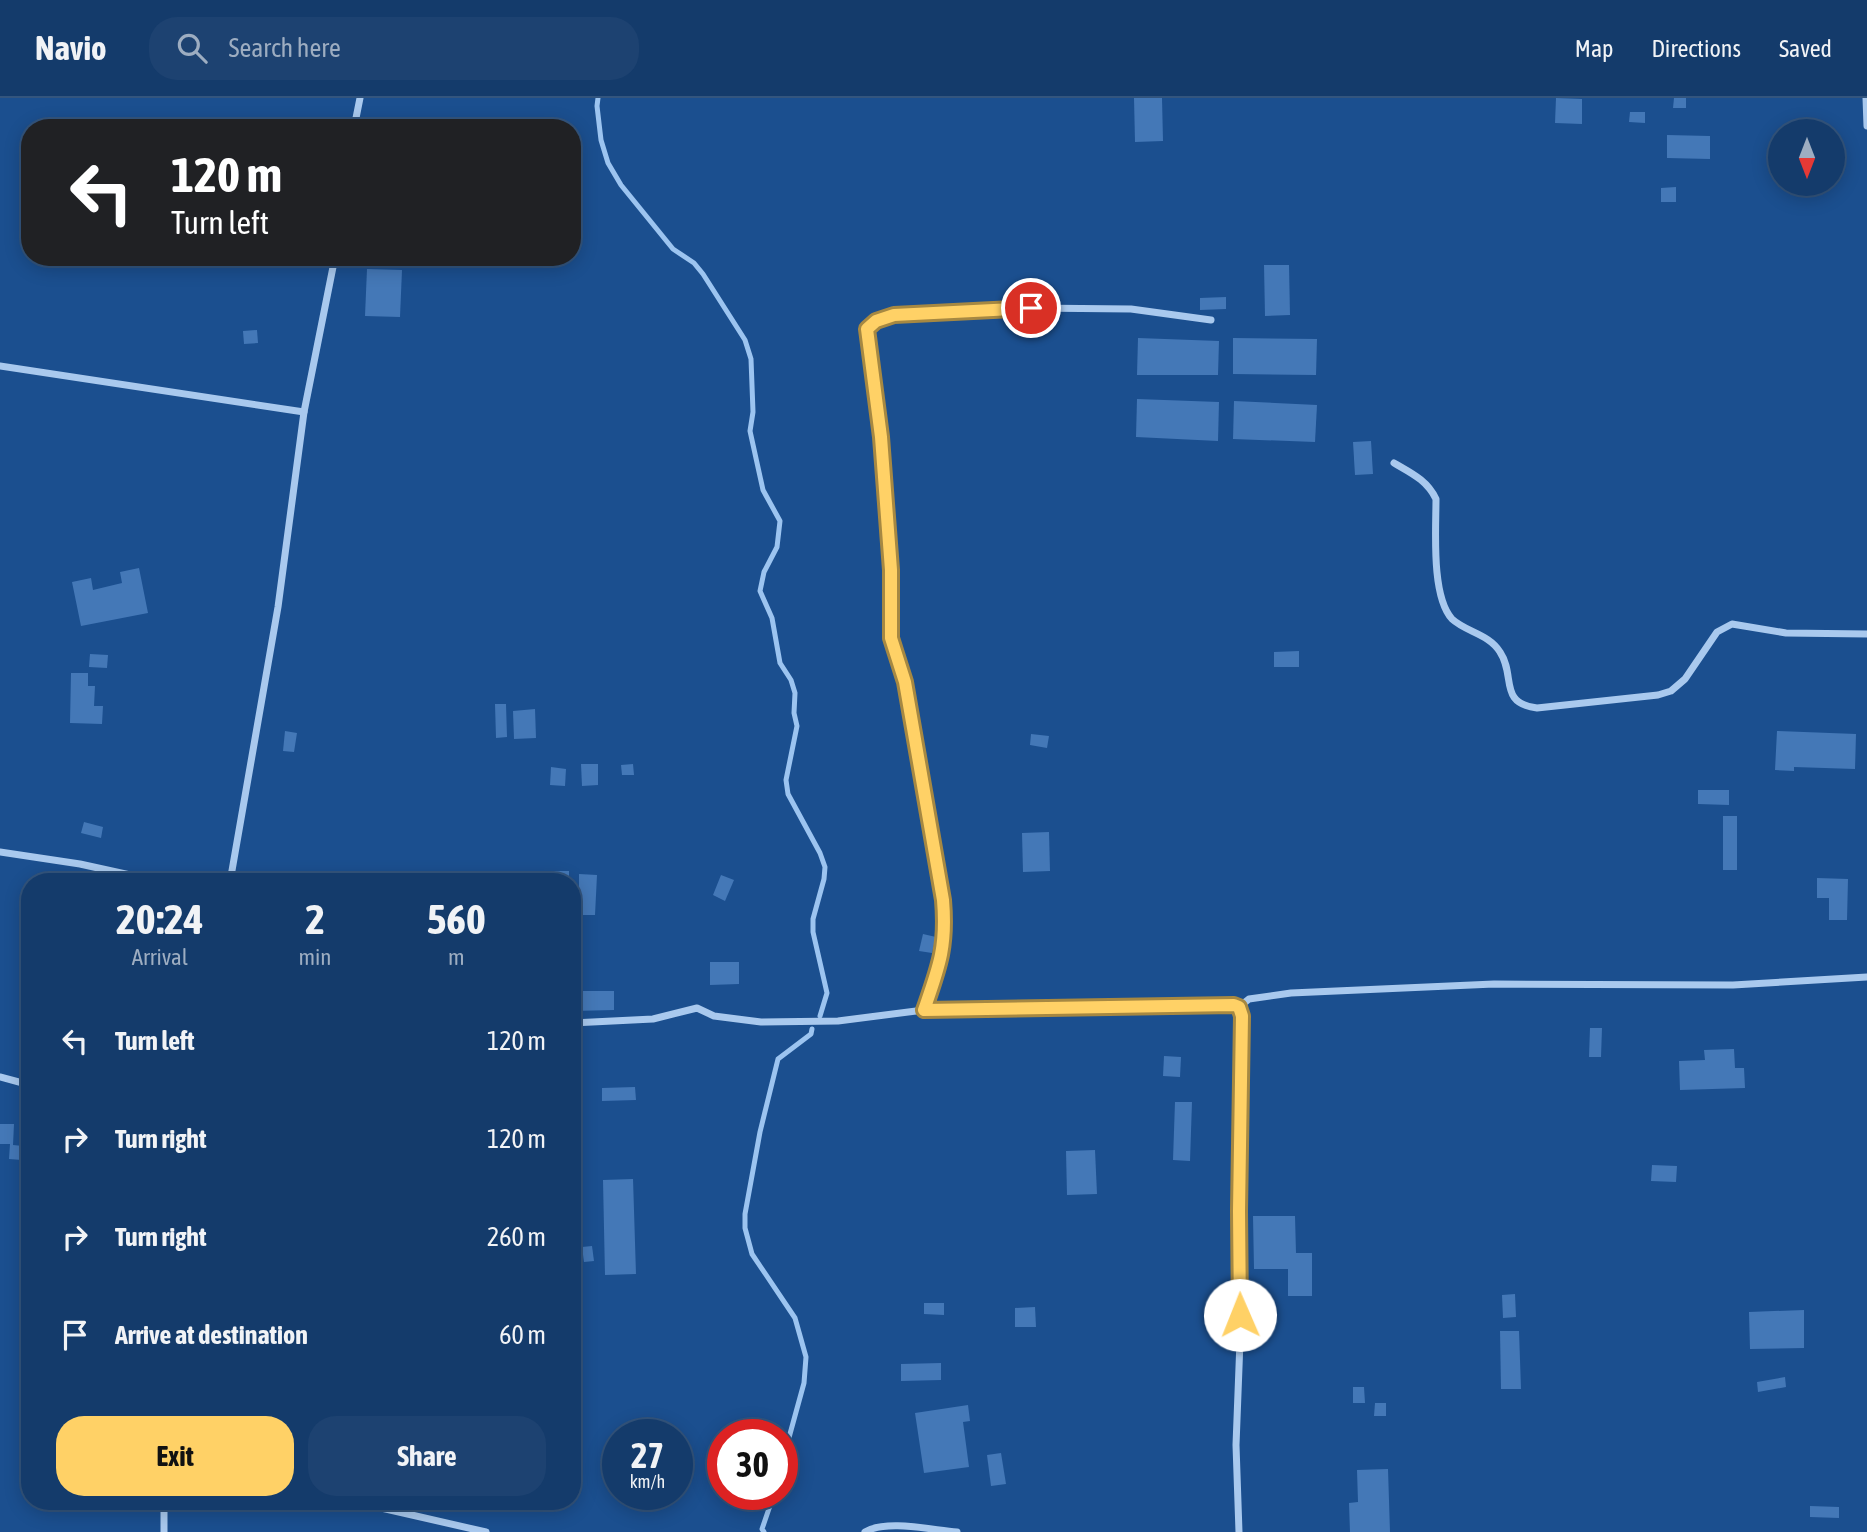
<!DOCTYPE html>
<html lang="en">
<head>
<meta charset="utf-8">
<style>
  :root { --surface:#143b6b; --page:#1d4271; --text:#f1f3f6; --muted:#9dadc1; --line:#33557e; --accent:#ffd166 }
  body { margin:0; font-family:"Asap Condensed",sans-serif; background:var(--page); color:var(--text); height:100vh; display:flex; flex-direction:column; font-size:26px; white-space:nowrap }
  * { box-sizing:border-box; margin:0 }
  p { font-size:23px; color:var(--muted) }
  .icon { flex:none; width:38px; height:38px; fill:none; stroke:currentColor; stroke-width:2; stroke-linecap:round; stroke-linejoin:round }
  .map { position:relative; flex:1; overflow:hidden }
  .sheet { position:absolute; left:21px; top:775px; width:560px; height:637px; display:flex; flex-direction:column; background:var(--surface); border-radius:28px; box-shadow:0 4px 18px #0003,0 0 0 2px var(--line) }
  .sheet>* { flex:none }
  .top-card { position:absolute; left:21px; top:21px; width:560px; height:147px; border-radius:28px; box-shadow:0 4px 18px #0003,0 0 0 2px var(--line); background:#202124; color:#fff; overflow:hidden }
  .needle { width:46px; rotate:180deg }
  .controls { position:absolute; left:1768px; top:21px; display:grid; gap:14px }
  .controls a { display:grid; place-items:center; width:77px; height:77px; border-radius:50%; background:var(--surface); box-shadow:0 4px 18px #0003,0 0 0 2px var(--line); font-size:35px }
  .speed { position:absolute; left:602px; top:1321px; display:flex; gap:14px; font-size:35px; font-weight:700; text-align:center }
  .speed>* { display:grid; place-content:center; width:91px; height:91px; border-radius:50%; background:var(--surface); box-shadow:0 4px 18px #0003,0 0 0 2px var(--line); line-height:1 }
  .speed small { font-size:18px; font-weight:400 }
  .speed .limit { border:10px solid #d22; background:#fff; color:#111 }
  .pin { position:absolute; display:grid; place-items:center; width:60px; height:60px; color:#fff; margin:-30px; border:4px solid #fff; border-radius:50%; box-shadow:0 2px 7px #0007 }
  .me { position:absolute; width:77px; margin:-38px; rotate:359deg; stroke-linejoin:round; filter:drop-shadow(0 0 5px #0008) }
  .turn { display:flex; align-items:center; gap:24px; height:147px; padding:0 35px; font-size:32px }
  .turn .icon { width:91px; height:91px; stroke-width:2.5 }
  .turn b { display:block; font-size:49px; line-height:60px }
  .eta { display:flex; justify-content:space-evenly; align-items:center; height:119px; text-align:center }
  .eta b { font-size:42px; font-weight:700; line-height:49px }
  .primary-button { display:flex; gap:14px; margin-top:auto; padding:14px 35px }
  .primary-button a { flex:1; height:80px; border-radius:28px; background:var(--accent); color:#111; font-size:28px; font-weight:700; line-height:80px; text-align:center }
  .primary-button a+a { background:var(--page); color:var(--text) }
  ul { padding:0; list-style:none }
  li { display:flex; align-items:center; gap:21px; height:98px; padding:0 35px }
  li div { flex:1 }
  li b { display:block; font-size:26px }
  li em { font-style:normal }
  header { display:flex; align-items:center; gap:42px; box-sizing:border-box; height:98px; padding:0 35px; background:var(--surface); border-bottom:2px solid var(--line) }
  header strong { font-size:33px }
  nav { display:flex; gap:38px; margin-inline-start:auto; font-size:24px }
  .search { width:490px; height:63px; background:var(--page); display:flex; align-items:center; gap:18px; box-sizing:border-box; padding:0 24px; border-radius:28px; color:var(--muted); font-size:26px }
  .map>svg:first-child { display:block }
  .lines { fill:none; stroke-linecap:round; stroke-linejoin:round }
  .stream { stroke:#9cc4f0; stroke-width:5 }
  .building { fill:#4478b7 }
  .minor { stroke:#a9c9ee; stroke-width:7 }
  .route-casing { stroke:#a68842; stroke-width:18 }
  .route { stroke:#ffd166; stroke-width:12 }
</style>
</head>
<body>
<header>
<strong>Navio</strong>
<div class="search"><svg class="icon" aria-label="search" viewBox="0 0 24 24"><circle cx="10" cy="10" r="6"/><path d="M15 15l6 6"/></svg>Search here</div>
<nav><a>Map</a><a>Directions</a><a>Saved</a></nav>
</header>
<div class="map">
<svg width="1867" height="1434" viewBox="0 0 1867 1434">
  <rect width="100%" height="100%" fill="#1b4f8f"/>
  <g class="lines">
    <g class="stream">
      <polyline points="598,0 597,8 601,42 608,65 621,87 673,151 694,165 703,176 745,242 751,261 753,314 750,333 763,392 780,423 777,449 764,474 760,493 772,520 780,565 791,582 795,595 794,615 797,628 786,682 788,696 820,755 825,769 824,781 813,821 813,834 827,895 820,918"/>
      <polyline points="782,1365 804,1285 806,1259 795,1220 752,1156 745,1130 745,1116 760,1034 778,961 811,936 812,931"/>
      <polyline points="764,1434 762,1431 774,1396"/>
    </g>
  </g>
  <g class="building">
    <polygon points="1134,0 1162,0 1163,43 1135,44"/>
    <polygon points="1556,0 1582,1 1582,26 1555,25"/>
    <polygon points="1674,0 1686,0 1686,10 1673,10"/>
    <polygon points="1630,14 1645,14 1645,25 1629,24"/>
    <polygon points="1667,37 1710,38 1710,61 1667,60"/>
    <polygon points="1676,89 1676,104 1661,104 1661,90"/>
    <polygon points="1264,167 1289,167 1290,217 1265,218"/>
    <polygon points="367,171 402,172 400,219 365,218"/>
    <polygon points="1226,199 1226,211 1200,212 1200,200"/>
    <polygon points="257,232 258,245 244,246 243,233"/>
    <polygon points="1138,240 1219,243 1218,277 1137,277"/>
    <polygon points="1233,240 1317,241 1316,277 1233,276"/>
    <polygon points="1137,301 1219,304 1218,343 1136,339"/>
    <polygon points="1234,303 1317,307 1315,344 1233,341"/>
    <polygon points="1371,343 1373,376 1355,377 1353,344"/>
    <polygon points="139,470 148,515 81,528 72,484 91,480 93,492 122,485 120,474"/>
    <polygon points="1299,553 1299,569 1274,569 1274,554"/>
    <polygon points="90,556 108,557 107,570 89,569"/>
    <polygon points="71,575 88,575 88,588 95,588 94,608 103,608 102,626 70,625"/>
    <polygon points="495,606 506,606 507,639 496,640"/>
    <polygon points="535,611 536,640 514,641 513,613"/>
    <polygon points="285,633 297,635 294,654 283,653"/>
    <polygon points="1777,633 1856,636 1855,671 1794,669 1794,673 1775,672"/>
    <polygon points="1031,636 1049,638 1047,650 1030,647"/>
    <polygon points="581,666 598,666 598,687 582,688"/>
    <polygon points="633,666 634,677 622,677 621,667"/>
    <polygon points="551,669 566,671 565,688 550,687"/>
    <polygon points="1698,692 1729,692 1729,707 1698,706"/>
    <rect x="1723" y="718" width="14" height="54"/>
    <polygon points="84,724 103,729 101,740 81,735"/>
    <polygon points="1049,734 1050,773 1023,774 1022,735"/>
    <rect x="553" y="773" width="16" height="11"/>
    <polygon points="579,776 597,777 595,817 572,817 572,790 579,790"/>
    <polygon points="721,777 734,782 725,803 713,797"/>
    <polygon points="1817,780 1848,781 1847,822 1829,822 1829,800 1817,800"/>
    <polygon points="923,836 936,839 932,855 919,853"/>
    <polygon points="710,864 739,864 739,886 710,887"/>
    <polygon points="573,893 614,893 614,912 573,913"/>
    <polygon points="1590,930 1602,930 1601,959 1589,959"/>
    <polygon points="1734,951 1735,970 1744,970 1745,990 1680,992 1679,963 1705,962 1704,952"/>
    <polygon points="1164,958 1181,959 1180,979 1163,978"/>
    <polygon points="635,989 636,1002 602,1003 602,990"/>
    <polygon points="1175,1004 1192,1004 1190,1063 1173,1062"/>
    <polygon points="0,1026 14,1026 13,1047 23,1048 22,1062 9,1061 10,1046 0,1046"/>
    <polygon points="1095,1052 1097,1096 1067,1097 1066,1053"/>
    <polygon points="1652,1067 1677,1068 1676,1084 1651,1083"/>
    <polygon points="633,1081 636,1176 605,1177 603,1082"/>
    <polygon points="1253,1118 1295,1118 1296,1155 1312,1155 1312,1198 1288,1198 1288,1171 1254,1171"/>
    <polygon points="592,1148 594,1163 584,1164 582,1149"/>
    <polygon points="1515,1196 1516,1219 1503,1220 1502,1197"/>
    <polygon points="924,1205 944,1205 944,1217 924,1216"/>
    <polygon points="1035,1209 1036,1229 1015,1229 1015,1210"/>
    <polygon points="1804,1212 1804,1250 1750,1251 1749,1214"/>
    <polygon points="1500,1233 1519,1233 1521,1291 1501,1291"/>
    <polygon points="941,1265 941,1282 901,1283 901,1266"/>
    <polygon points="1785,1279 1786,1289 1758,1294 1757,1284"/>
    <polygon points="1353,1289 1364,1289 1365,1305 1353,1305"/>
    <polygon points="1375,1305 1386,1305 1386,1318 1374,1318"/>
    <polygon points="968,1307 970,1323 963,1324 969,1369 924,1375 915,1315"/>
    <polygon points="1001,1355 1006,1386 991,1388 987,1357"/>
    <polygon points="1388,1371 1390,1434 1350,1434 1349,1405 1358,1404 1357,1372"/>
    <polygon points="1810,1408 1839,1409 1839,1420 1810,1419"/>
  </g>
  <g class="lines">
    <g class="minor">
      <polyline points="1866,0 1867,28"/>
      <polyline points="354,30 360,0"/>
      <polyline points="0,268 304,314"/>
      <path d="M 1394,365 C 1411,375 1427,382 1436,401 C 1436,431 1431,498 1452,521 C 1466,534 1489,536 1500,554 C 1516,578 1498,605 1537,610 L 1658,597 L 1671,593 L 1685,581 L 1717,534 L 1732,526 L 1786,535 L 1867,536"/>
      <polyline points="0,754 80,766 162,784"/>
      <polyline points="230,784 278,509 304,314 335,159"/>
      <path d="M 924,912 C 939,869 947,848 943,802 L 904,585 L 891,540 L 891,472 L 881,339 L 867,231 L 876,223 L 894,217 L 1031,210 L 1131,211 L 1211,222"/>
      <polyline points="572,925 653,921 697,910 714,918 761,924 838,923 924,912 1234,907 1242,912"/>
      <polyline points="0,979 30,987"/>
      <polyline points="164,1404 164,1434"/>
      <polyline points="355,1404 486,1434"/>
      <path d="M 865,1434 C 886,1421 932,1432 957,1434"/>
      <polyline points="1239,1434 1236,1347 1240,1243 1240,942 1244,905 1249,901 1291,895 1494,886 1733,887 1867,879"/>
    </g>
  </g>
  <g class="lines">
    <defs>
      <path id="route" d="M 1031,210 L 894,217 L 876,223 L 867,231 L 881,339 L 891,472 L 891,540 L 905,584 L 943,802 C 947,849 939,869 924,912 L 1234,907 L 1239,909 L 1242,918 L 1239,1113 L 1240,1217"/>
    </defs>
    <use href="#route" class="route-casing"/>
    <use href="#route" class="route"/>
  </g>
</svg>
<div class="controls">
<a><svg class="needle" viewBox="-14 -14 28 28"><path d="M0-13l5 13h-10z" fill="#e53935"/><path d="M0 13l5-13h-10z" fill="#9dadc1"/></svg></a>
</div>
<div class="speed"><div>27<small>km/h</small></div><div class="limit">30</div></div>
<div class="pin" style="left:1031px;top:210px;background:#d93025"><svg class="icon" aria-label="arrive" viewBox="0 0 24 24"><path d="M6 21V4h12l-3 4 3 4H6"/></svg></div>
<svg class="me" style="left:1240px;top:1217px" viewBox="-20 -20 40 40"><circle r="19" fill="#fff"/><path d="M0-13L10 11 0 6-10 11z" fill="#ffd166"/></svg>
<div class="top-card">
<div class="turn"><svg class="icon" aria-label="left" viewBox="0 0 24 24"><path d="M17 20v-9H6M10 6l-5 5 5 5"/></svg><div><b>120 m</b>Turn left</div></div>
</div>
<section class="sheet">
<div class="eta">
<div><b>20:24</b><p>Arrival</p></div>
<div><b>2</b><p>min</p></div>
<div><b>560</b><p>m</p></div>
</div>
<ul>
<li><svg class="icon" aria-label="left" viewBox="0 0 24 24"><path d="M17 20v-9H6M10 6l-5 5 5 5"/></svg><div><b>Turn left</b></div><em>120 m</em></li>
<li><svg class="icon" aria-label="right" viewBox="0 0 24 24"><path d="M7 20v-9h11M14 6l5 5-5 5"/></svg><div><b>Turn right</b></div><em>120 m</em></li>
<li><svg class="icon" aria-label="right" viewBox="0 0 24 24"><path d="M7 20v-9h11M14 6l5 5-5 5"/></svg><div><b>Turn right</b></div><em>260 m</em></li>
<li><svg class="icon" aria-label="arrive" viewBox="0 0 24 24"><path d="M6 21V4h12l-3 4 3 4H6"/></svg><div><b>Arrive at destination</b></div><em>60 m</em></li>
</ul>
<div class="primary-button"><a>Exit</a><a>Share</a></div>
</section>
</div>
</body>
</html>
